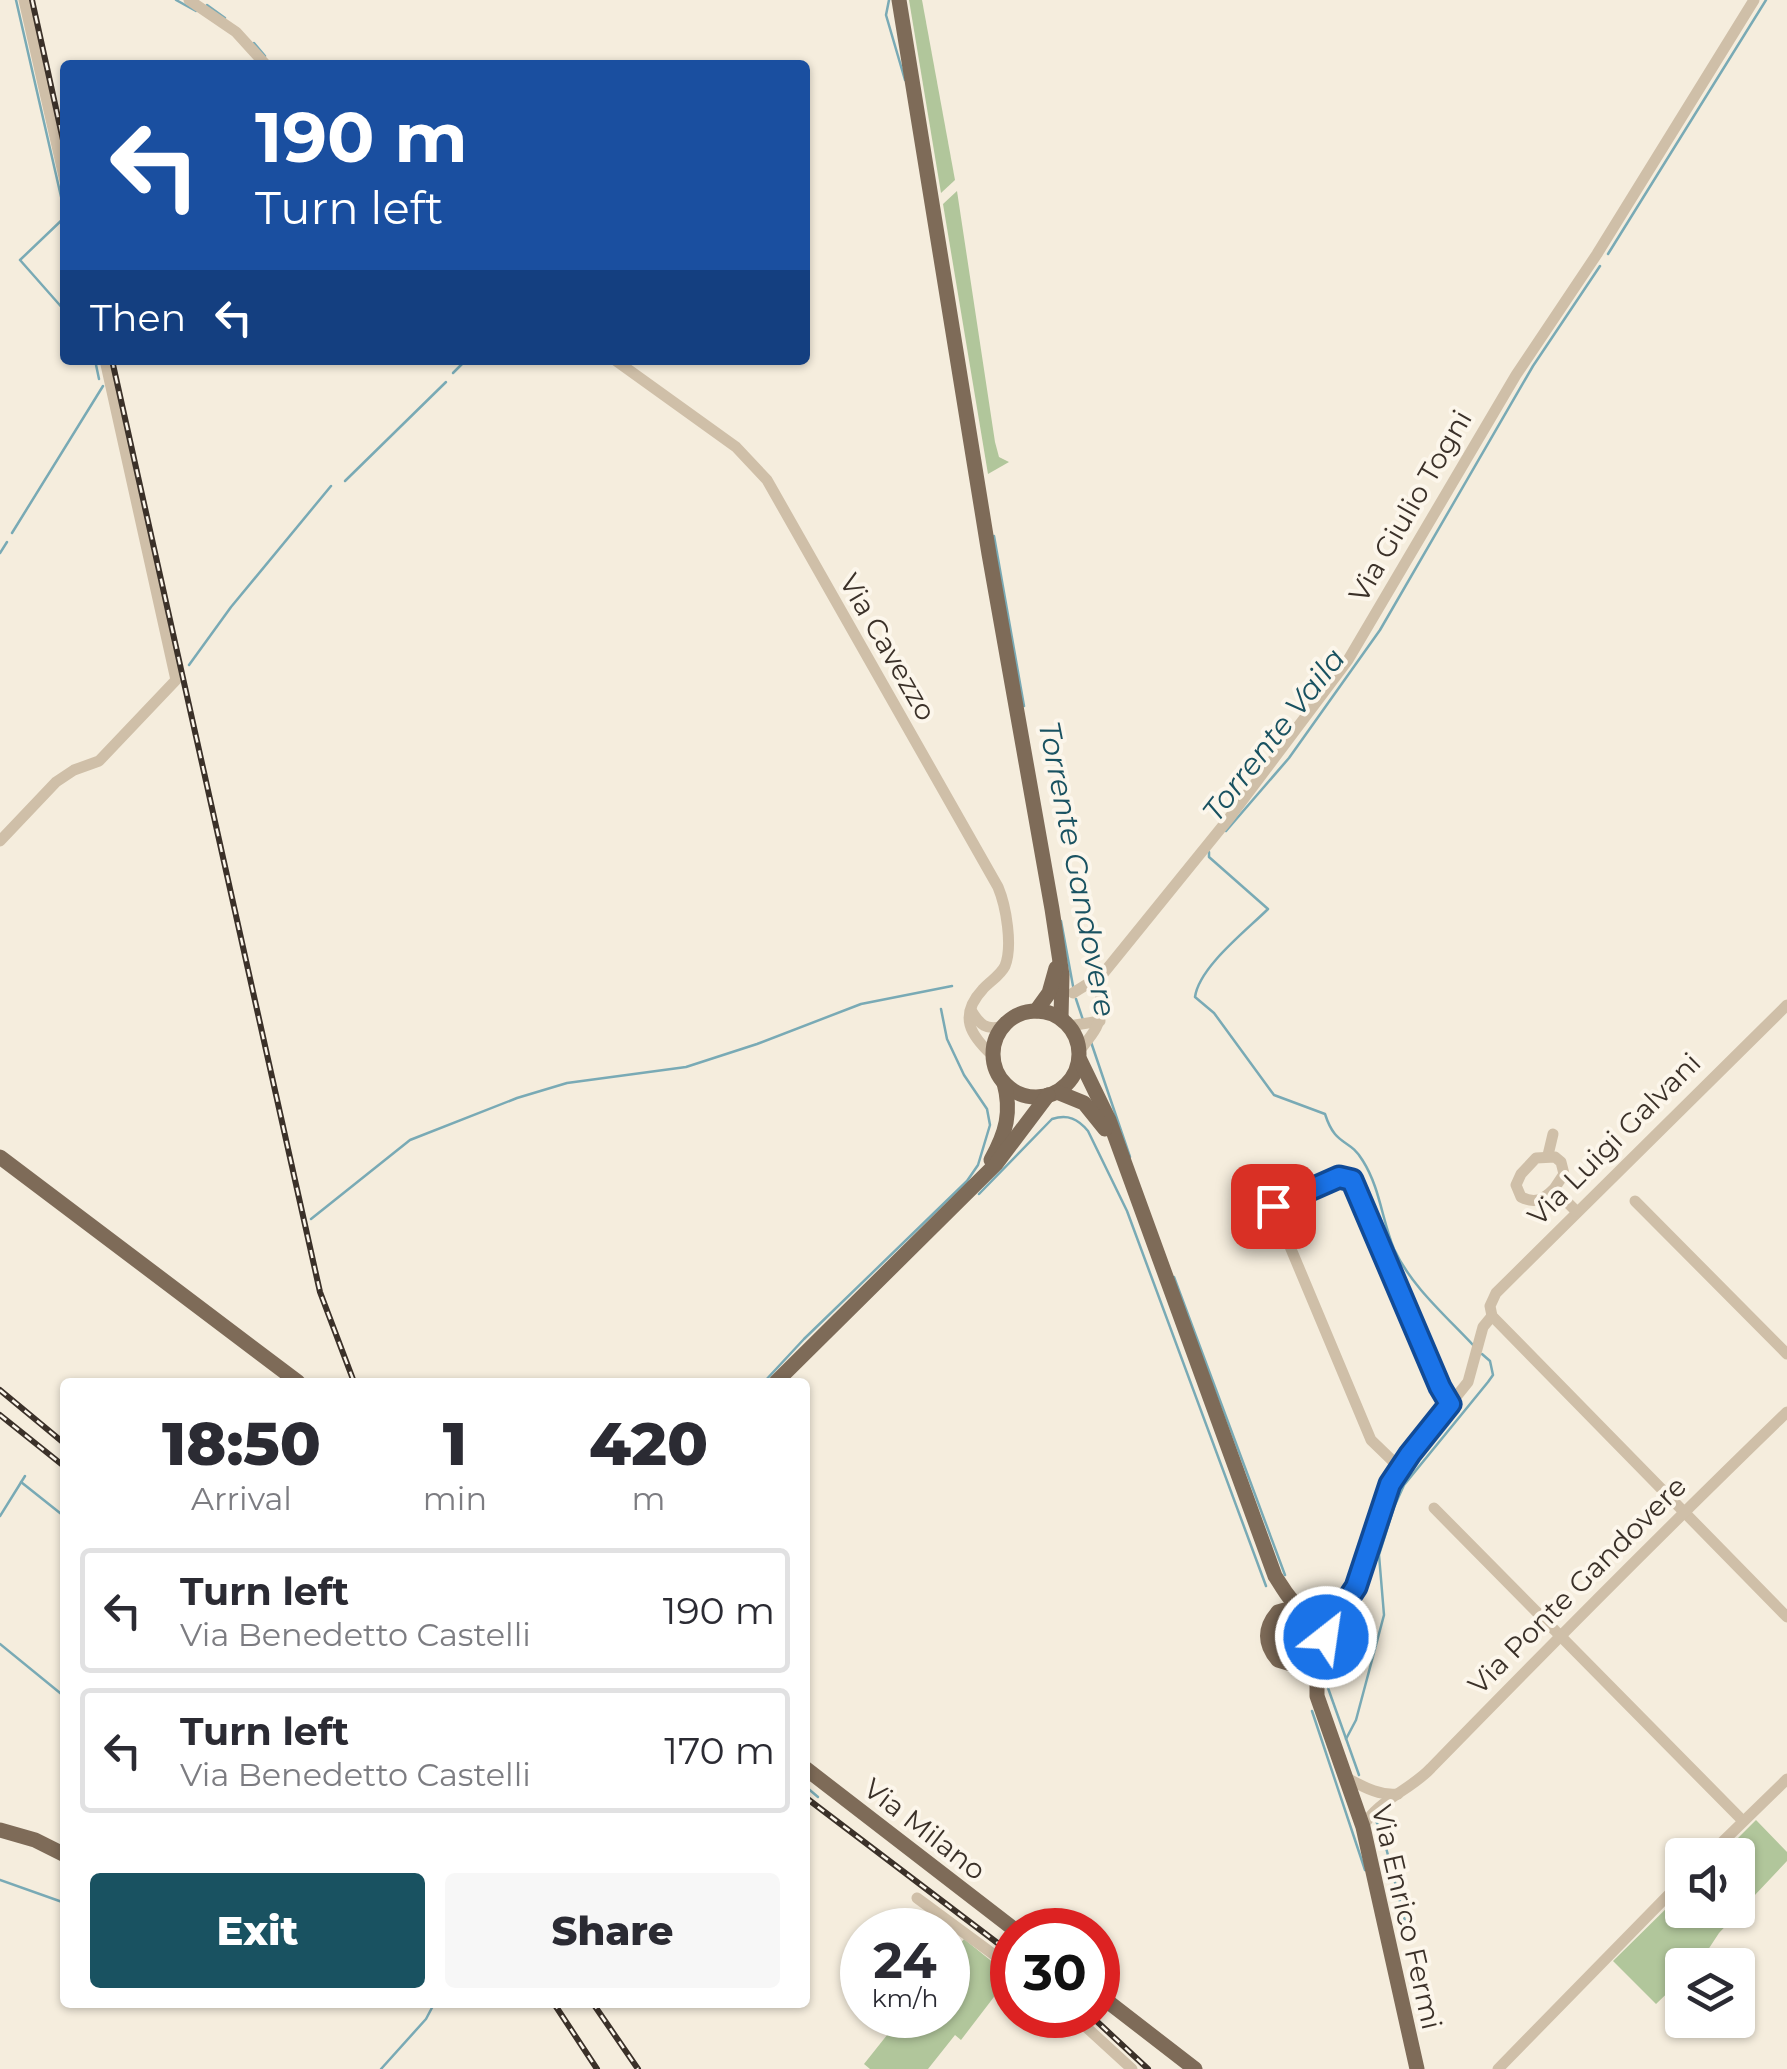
<!DOCTYPE html>
<html lang="en">
<head>
<meta charset="utf-8">
<style>
  :root { --surface:#fff; --page:#f7f7f7; --text:#2b2b33; --muted:#7c7c81; --line:#e1e1e2; --accent:#195261 }
  body { margin:0; font-family:Montserrat,sans-serif; background:var(--page); color:var(--text); height:100vh; display:flex; flex-direction:column; font-size:38px; white-space:nowrap }
  * { box-sizing:border-box; margin:0 }
  p { font-size:32px; color:var(--muted) }
  .icon { flex:none; width:55px; height:55px; fill:none; stroke:currentColor; stroke-width:2; stroke-linecap:round; stroke-linejoin:round }
  .map { position:relative; flex:1; overflow:hidden }
  .drawer { position:absolute; left:60px; top:1378px; width:750px; height:630px; display:flex; flex-direction:column; background:var(--surface); border-radius:10px; box-shadow:0 2px 8px #0004 }
  .drawer>* { flex:none }
  .hud { position:absolute; left:60px; top:60px; width:750px; height:305px; border-radius:10px; box-shadow:0 2px 8px #0004; background:#1a4fa0; color:#fff; overflow:hidden }
  .fabs { position:absolute; left:1665px; top:1838px; display:grid; gap:20px }
  .fabs a { display:grid; place-items:center; width:90px; height:90px; border-radius:10px; background:var(--surface); box-shadow:0 2px 8px #0004; font-size:50px }
  .speed { position:absolute; left:840px; top:1908px; display:flex; gap:20px; font-size:50px; font-weight:700; text-align:center }
  .speed>* { display:grid; place-content:center; width:130px; height:130px; border-radius:50%; background:var(--surface); box-shadow:0 2px 8px #0004; line-height:1 }
  .speed small { font-size:25px; font-weight:400 }
  .speed .limit { border:15px solid #d22; background:#fff; color:#111 }
  .pin { position:absolute; display:grid; place-items:center; width:85px; height:85px; color:#fff; margin:-42px; border-radius:20px; box-shadow:0 5px 15px #0006 }
  .me { position:absolute; width:110px; margin:-55px; rotate:30deg; stroke-linejoin:round; filter:drop-shadow(0 0 8px #0008) }
  .turn { display:flex; align-items:center; gap:35px; height:210px; padding:0 30px; font-size:45px }
  .turn .icon { width:130px; height:130px; stroke-width:2.5 }
  .turn b { display:block; font-size:70px; line-height:85px }
  .then { display:flex; align-items:center; height:95px; padding:0 30px; background:#0003; gap:20px; font-size:38px }
  .eta { display:flex; justify-content:space-evenly; align-items:center; height:170px; text-align:center }
  .eta b { font-size:60px; font-weight:800; line-height:70px }
  .action { display:flex; gap:20px; margin-top:auto; padding:20px 30px }
  .action a { flex:1; height:115px; border-radius:10px; background:var(--accent); color:#fff; font-size:40px; font-weight:800; line-height:115px; text-align:center }
  .action a+a { background:var(--page); color:var(--text) }
  ul { padding:0; list-style:none }
  li { display:flex; align-items:center; gap:30px; height:125px; margin:0 20px 15px; padding:0 10px; border:5px solid var(--line); border-radius:10px }
  li div { flex:1 }
  li b { display:block; font-size:38px }
  li em { font-style:normal }
  .map>svg:first-child { display:block }
  .green { fill:#b1c69b }
  .lines { fill:none; stroke-linecap:round; stroke-linejoin:round }
  .stream { stroke:#79aab5; stroke-width:2.5 }
  .minor { stroke:#cfbfa8; stroke-width:11 }
  .major { stroke:#7e6b58; stroke-width:15 }
  .rail-casing { stroke:#3b3129; stroke-width:6 }
  .rail { stroke:#fcf6eb; stroke-width:2.5; stroke-dasharray:8; stroke-linecap:butt }
  .route-casing { stroke:#114b97; stroke-width:25 }
  .route { stroke:#1a73e8; stroke-width:18 }
  .labels { text-anchor:middle; stroke-width:8; stroke-linejoin:round; paint-order:stroke }
  .street-label { font-size:28px; fill:#3b3129; stroke:#fcf6eb }
  .water-label { font-size:30px; font-style:italic; fill:#195261; stroke:#fcf6eb }
</style>
</head>
<body>
<div class="map">
<svg width="1787" height="2069" viewBox="0 0 1787 2069">
  <rect width="100%" height="100%" fill="#f5eddd"/>
  <g class="green">
    <polygon points="909,0 922,0 955,180 941,193"/>
    <polygon points="957,191 995,442 999,457 1009,462 988,474 943,204"/>
    <polygon points="1756,1820 1787,1852 1787,1861 1719,1933 1700,1962 1682,1965 1682,1979 1656,2004 1613,1961 1682,1893 1682,1910 1738,1910 1738,1855 1721,1855"/>
    <polygon points="964,1939 1010,1976 961,2040 955,2035 928,2069 870,2069 864,2064 903,2015 948,2015 948,1959"/>
  </g>
  <g class="lines">
    <g class="stream">
      <polyline points="16,0 65,214"/>
      <polyline points="176,0 196,11"/>
      <polyline points="889,0 886,15 905,80"/>
      <polyline points="207,5 225,18"/>
      <polyline points="254,43 265,56"/>
      <polyline points="65,217 20,260 65,311"/>
      <polyline points="1608,254 1766,0"/>
      <polyline points="95,360 99,379"/>
      <polyline points="453,373 466,360"/>
      <polyline points="345,481 446,382"/>
      <polyline points="12,533 103,386"/>
      <polyline points="994,536 1024,706"/>
      <polyline points="0,553 7,542"/>
      <polyline points="189,665 231,607 331,486"/>
      <polyline points="1226,831 1289,758 1380,630 1533,366 1600,266"/>
      <path d="M 1209,852 L 1209,857 L 1268,909 C 1247,930 1199,967 1195,997 L 1214,1013 L 1274,1095 L 1325,1114 C 1336,1148 1349,1137 1363,1161 C 1380,1188 1382,1220 1394,1249 C 1411,1286 1446,1316 1473,1345"/>
      <polyline points="1061,921 1073,986"/>
      <polyline points="1076,999 1083,1020"/>
      <polyline points="1091,1042 1130,1157"/>
      <path d="M 979,1194 L 1052,1119 C 1068,1114 1078,1119 1088,1131 L 1127,1211 L 1266,1586"/>
      <polyline points="311,1219 410,1140 517,1098 567,1083 686,1067 757,1044 861,1004 952,986"/>
      <polyline points="1174,1277 1285,1575"/>
      <polyline points="764,1382 804,1339 967,1181 978,1165 990,1125 987,1109 964,1075 947,1039 941,1009"/>
      <polyline points="21,1482 65,1517"/>
      <polyline points="0,1516 25,1476"/>
      <polyline points="0,1644 65,1697"/>
      <polyline points="1328,1688 1359,1775"/>
      <polyline points="1312,1711 1365,1870"/>
      <polyline points="1346,1739 1356,1720 1384,1615 1379,1555 1394,1507 1404,1485 1488,1382 1493,1375 1490,1361 1482,1354"/>
      <polyline points="805,1786 818,1797"/>
      <polyline points="1376,1821 1383,1836 1405,1921"/>
      <polyline points="0,1880 65,1903"/>
      <polyline points="381,2069 426,2019 435,2002"/>
    </g>
    <g class="minor">
      <polyline points="24,0 65,181"/>
      <polyline points="189,0 236,32 266,65"/>
      <path d="M 615,360 L 736,447 L 767,480 L 998,887 C 1006,906 1013,946 1005,966 C 1000,976 990,981 983,989 C 958,1016 970,1035 993,1056"/>
      <polyline points="0,841 56,782 74,770 99,761 176,680 105,360"/>
      <polyline points="1073,993 1102,975"/>
      <polyline points="1787,1005 1496,1293 1490,1306 1492,1316 1787,1617"/>
      <path d="M 971,1010 C 980,1025 986,1031 1004,1026"/>
      <polyline points="1069,1026 1100,1021"/>
      <path d="M 1080,1050 C 1090,1037 1102,1025 1101,1007 C 1101,995 1099,988 1102,975 L 1230,817 L 1348,660 L 1516,375 L 1597,254 L 1754,0"/>
      <polyline points="1548,1155 1553,1134"/>
      <path d="M 1554,1189 C 1543,1200 1535,1204 1521,1197 L 1516,1185 L 1521,1174 L 1536,1158 L 1555,1157 L 1561,1162 L 1564,1174 L 1554,1189 L 1576,1211"/>
      <polyline points="1635,1201 1787,1354"/>
      <polyline points="1400,1468 1371,1440 1273,1206 1339,1177 1352,1180 1440,1387 1451,1404"/>
      <polyline points="1434,1508 1743,1821"/>
      <polyline points="1326,1637 1356,1587 1391,1484 1410,1454 1468,1382 1483,1327 1492,1316"/>
      <path d="M 1347,1778 C 1364,1787 1379,1796 1398,1794"/>
      <path d="M 1363,1827 C 1376,1801 1411,1790 1431,1768 C 1548,1648 1666,1529 1787,1412"/>
      <polyline points="1709,1855 1787,1779"/>
      <polyline points="917,1898 1012,1968"/>
      <polyline points="1073,2015 1132,2069"/>
      <polyline points="1498,2069 1682,1881"/>
    </g>
    <g class="major">
      <polyline points="899,0 989,554 1052,909 1062,975 1061,1018"/>
      <circle cx="1036" cy="1054" r="43"/>
      <polyline points="1036,1011 1049,993 1056,968"/>
      <path d="M 1080,1060 L 1109,1120 L 1275,1576 C 1282,1586 1289,1601 1300,1607 C 1308,1611 1314,1611 1320,1619 C 1336,1639 1319,1661 1298,1666 L 1278,1660 C 1264,1644 1264,1628 1278,1612 L 1299,1606"/>
      <polyline points="1057,1092 1084,1103 1105,1129"/>
      <polyline points="0,1157 298,1382"/>
      <path d="M 991,1160 C 1006,1133 1012,1112 1004,1083"/>
      <polyline points="776,1382 996,1164 1048,1095"/>
      <polyline points="1317,1658 1317,1696 1363,1827 1417,2069"/>
      <polyline points="805,1768 1015,1930"/>
      <polyline points="0,1830 35,1840 65,1855"/>
      <polyline points="1098,1994 1195,2069"/>
    </g>
    <defs>
      <g id="rail">
        <polyline points="32,0 65,149"/>
        <polyline points="112,360 320,1292 354,1382"/>
        <polyline points="0,1390 65,1444"/>
        <polyline points="0,1415 65,1467"/>
        <polyline points="805,1797 1012,1954"/>
        <polyline points="553,2002 597,2069"/>
        <polyline points="592,2002 638,2069"/>
        <polyline points="1090,2015 1148,2069"/>
      </g>
    </defs>
    <use href="#rail" class="rail-casing"/>
    <use href="#rail" class="rail"/>
  </g>
  <g class="lines">
    <defs>
      <polyline id="route" points="1273,1206 1339,1177 1352,1180 1440,1387 1450,1404 1410,1454 1390,1484 1356,1587 1334,1620 1326,1637"/>
    </defs>
    <use href="#route" class="route-casing"/>
    <use href="#route" class="route"/>
  </g>
  <g class="labels">
    <g class="street-label">
      <text transform="translate(1410 506) rotate(-60)" y="10">Via Giulio Togni</text>
      <text transform="translate(888 647) rotate(60)" y="10">Via Cavezzo</text>
      <text transform="translate(1614 1139) rotate(-45)" y="10">Via Luigi Galvani</text>
      <text transform="translate(1577 1585) rotate(-45)" y="10">Via Ponte Gandovere</text>
      <text transform="translate(925 1829) rotate(38)" y="10">Via Milano</text>
      <text transform="translate(1407 1917) rotate(77)" y="10">Via Enrico Fermi</text>
    </g>
    <g class="water-label">
      <text transform="translate(1274 735) rotate(-52)" y="10">Torrente Vaila</text>
      <text transform="translate(1077 869) rotate(79)" y="10">Torrente Gandovere</text>
    </g>
  </g>
</svg>
<div class="fabs">
<a><svg class="icon" aria-label="sound" viewBox="0 0 24 24"><path d="M4 9h4l5-4v14l-5-4H4zM17 9q2 3 0 6"/></svg></a>
<a><svg class="icon" aria-label="layers" viewBox="0 0 24 24"><path d="M12 4l9 5-9 5-9-5zM3 14l9 5 9-5"/></svg></a>
</div>
<div class="speed"><div>24<small>km/h</small></div><div class="limit">30</div></div>
<div class="pin" style="left:1273px;top:1206px;background:#d93025"><svg class="icon" aria-label="arrive" viewBox="0 0 24 24"><path d="M6 21V4h12l-3 4 3 4H6"/></svg></div>
<svg class="me" style="left:1326px;top:1637px" viewBox="-20 -20 40 40"><circle r="17" fill="#1a73e8" stroke="#fff" stroke-width="3"/><path d="M0-11L8 9 0 5-8 9z" fill="#fff"/></svg>
<div class="hud">
<div class="turn"><svg class="icon" aria-label="left" viewBox="0 0 24 24"><path d="M17 20v-9H6M10 6l-5 5 5 5"/></svg><div><b>190 m</b>Turn left</div></div>
<div class="then">Then<svg class="icon" aria-label="left" viewBox="0 0 24 24"><path d="M17 20v-9H6M10 6l-5 5 5 5"/></svg></div>
</div>
<section class="drawer">
<div class="eta">
<div><b>18:50</b><p>Arrival</p></div>
<div><b>1</b><p>min</p></div>
<div><b>420</b><p>m</p></div>
</div>
<ul>
<li><svg class="icon" aria-label="left" viewBox="0 0 24 24"><path d="M17 20v-9H6M10 6l-5 5 5 5"/></svg><div><b>Turn left</b><p>Via Benedetto Castelli</p></div><em>190 m</em></li>
<li><svg class="icon" aria-label="left" viewBox="0 0 24 24"><path d="M17 20v-9H6M10 6l-5 5 5 5"/></svg><div><b>Turn left</b><p>Via Benedetto Castelli</p></div><em>170 m</em></li>
</ul>
<div class="action"><a>Exit</a><a>Share</a></div>
</section>
</div>
</body>
</html>
